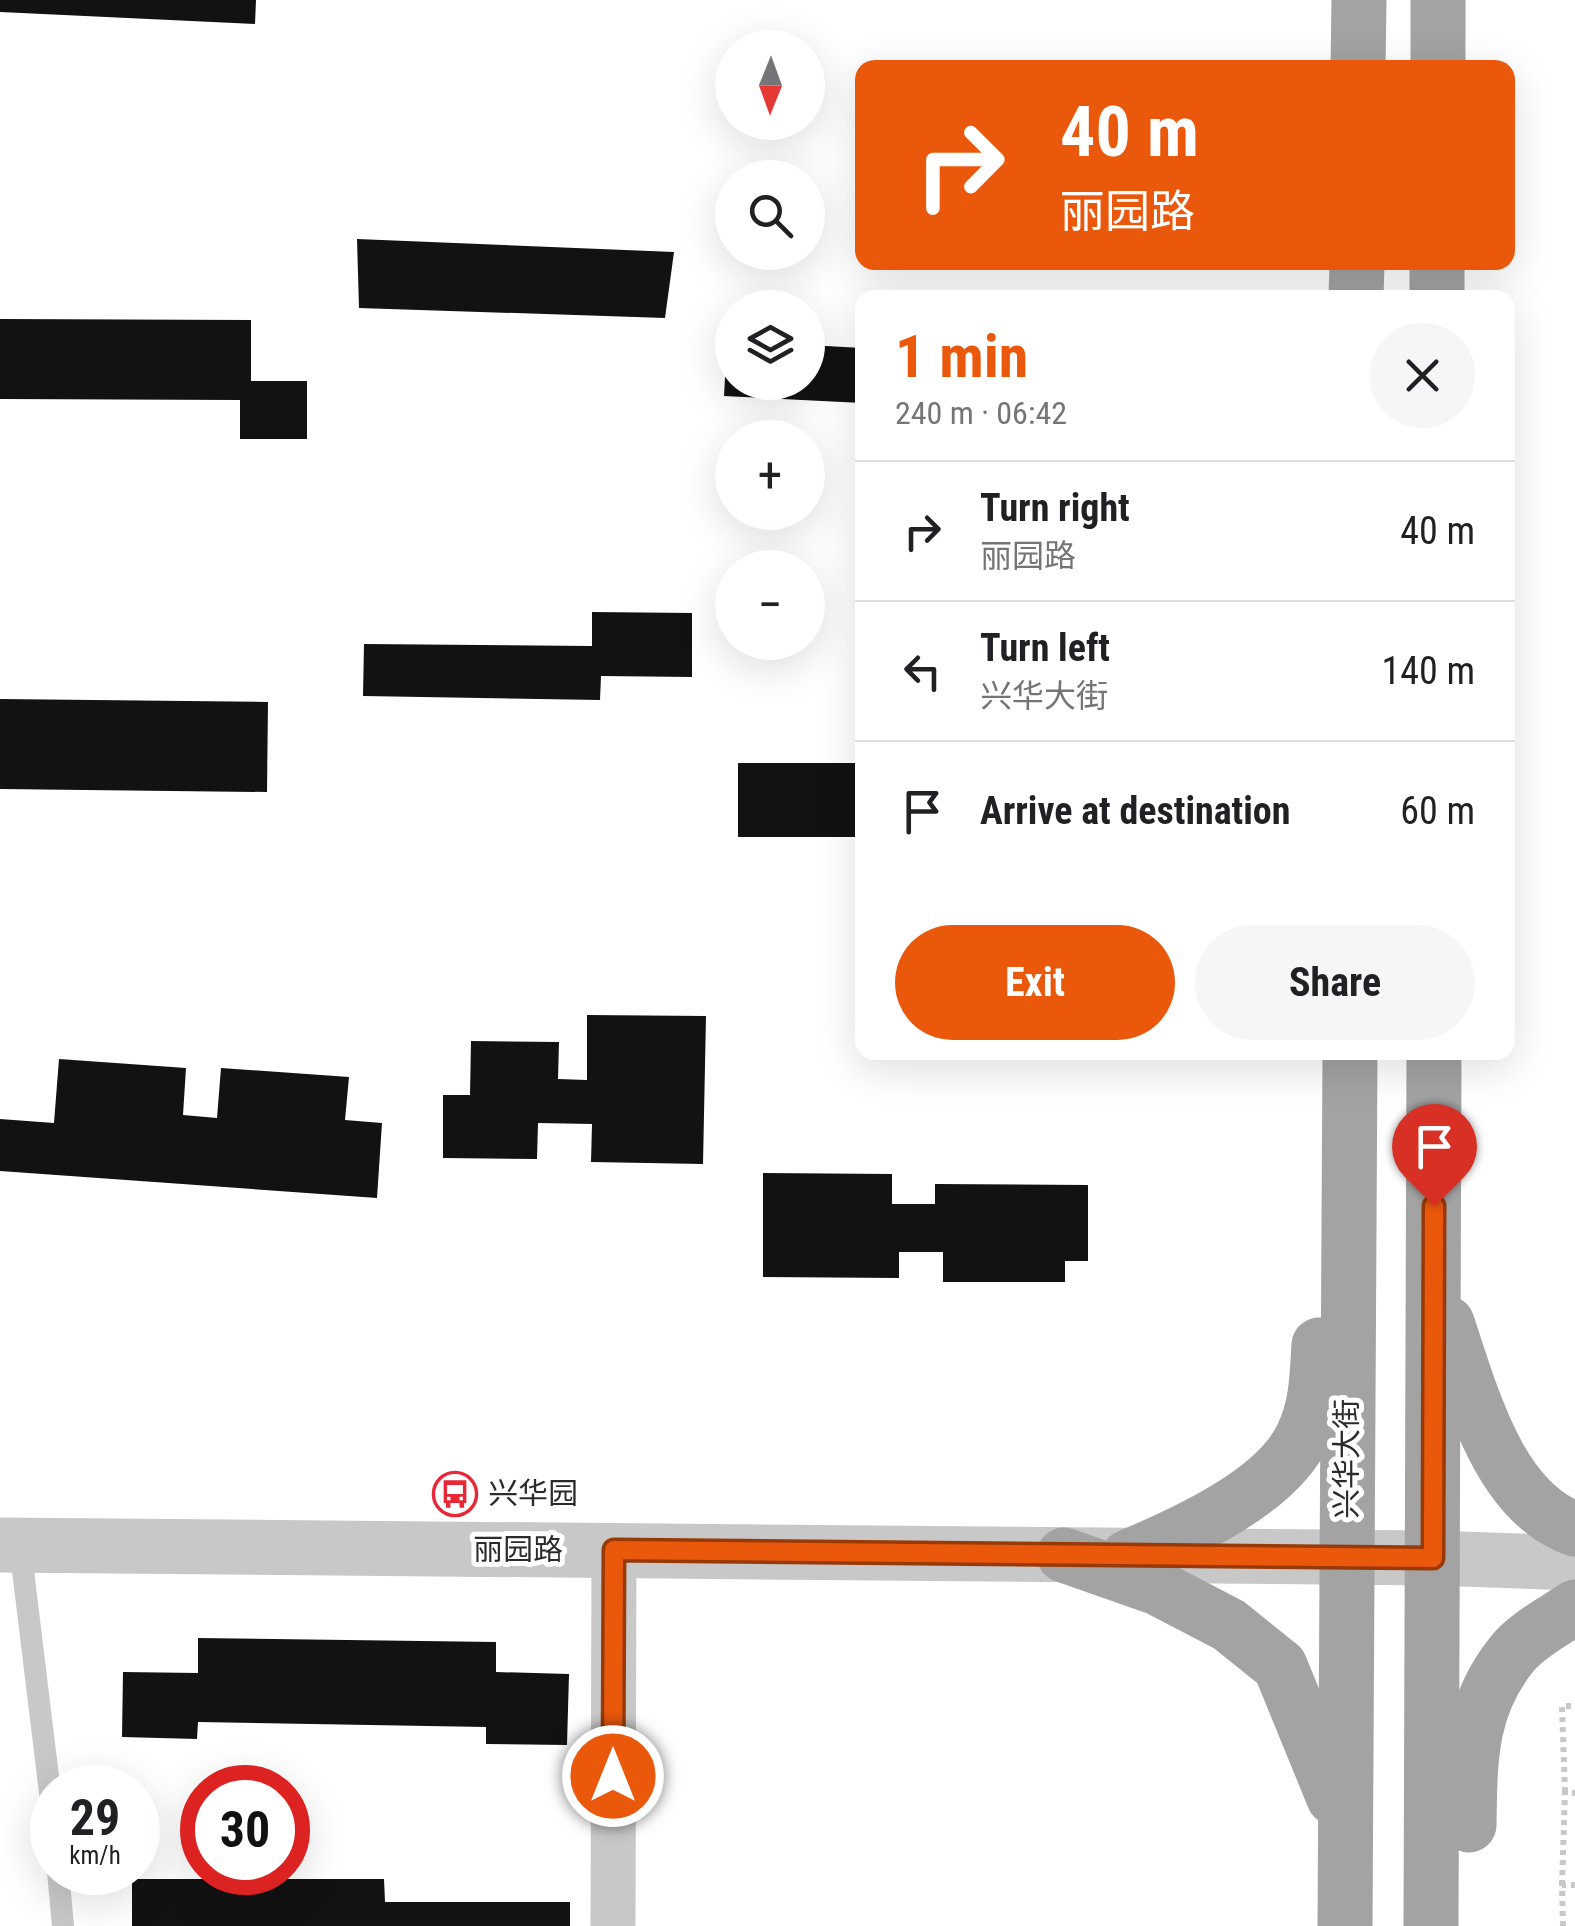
<!DOCTYPE html>
<html lang="en">
<head>
<meta charset="utf-8">
<style>
  :root { --surface:#fff; --page:#f6f6f6; --text:#202124; --muted:#757577; --line:#e0e0e0; --accent:#ea580c }
  body { margin:0; font-family:"Roboto Condensed","Noto Sans SC",sans-serif; background:var(--page); color:var(--text); height:100vh; display:flex; flex-direction:column; font-size:38px; white-space:nowrap }
  * { box-sizing:border-box; margin:0 }
  p { font-size:32px; color:var(--muted) }
  .icon { flex:none; width:55px; height:55px; fill:none; stroke:currentColor; stroke-width:2; stroke-linecap:round; stroke-linejoin:round }
  .map { position:relative; flex:1; overflow:hidden }
  .panel { position:absolute; left:855px; top:290px; width:660px; height:770px; display:flex; flex-direction:column; background:var(--surface); border-radius:20px; box-shadow:0 10px 40px #0002 }
  .panel>* { flex:none }
  .guide { position:absolute; left:855px; top:60px; width:660px; height:210px; border-radius:20px; box-shadow:0 10px 40px #0002; background:#ea580c; color:#fff; overflow:hidden }
  .needle { width:65px; rotate:181deg }
  .controls { position:absolute; left:715px; top:30px; display:grid; gap:20px }
  .controls a { display:grid; place-items:center; width:110px; height:110px; border-radius:50%; background:var(--surface); box-shadow:0 10px 40px #0002; font-size:50px }
  .speed { position:absolute; left:30px; top:1765px; display:flex; gap:20px; font-size:50px; font-weight:700; text-align:center }
  .speed>* { display:grid; place-content:center; width:130px; height:130px; border-radius:50%; background:var(--surface); box-shadow:0 10px 40px #0002; line-height:1 }
  .speed small { font-size:25px; font-weight:400 }
  .speed .limit { border:15px solid #d22; background:#fff; color:#111 }
  .pin { position:absolute; display:grid; place-items:center; width:85px; height:85px; color:#fff; margin:-102px -42px; border-radius:50% 50% 50% 0; rotate:-45deg; box-shadow:0 0 10px #0007 }
  .pin .icon { rotate:45deg }
  .me { position:absolute; width:110px; margin:-55px; rotate:0deg; stroke-linejoin:round; filter:drop-shadow(0 0 8px #0008) }
  .turn { display:flex; align-items:center; gap:35px; height:210px; padding:0 40px; font-size:45px }
  .turn .icon { width:130px; height:130px; stroke-width:2.5 }
  .turn b { display:block; font-size:70px; line-height:85px }
  .round { display:grid; place-items:center; flex:none; width:105px; height:105px; border-radius:52px; background:var(--page) }
  .headline { display:flex; align-items:center; justify-content:space-between; height:170px; padding:0 40px }
  h1 { font-size:60px; font-weight:700; line-height:75px; color:var(--accent) }
  .action { display:flex; gap:20px; margin-top:auto; padding:20px 40px }
  .action a { flex:1; height:115px; border-radius:60px; background:var(--accent); color:#fff; font-size:40px; font-weight:700; line-height:115px; text-align:center }
  .action a+a { background:var(--page); color:var(--text) }
  ul { padding:0; list-style:none }
  li { display:flex; align-items:center; gap:30px; height:140px; padding:0 40px; border-top:2px solid var(--line) }
  li div { flex:1 }
  li b { display:block; font-size:38px }
  li em { font-style:normal }
  .map>svg:first-child { display:block }
  .building { fill:#121212 }
  .lines { fill:none; stroke-linecap:round; stroke-linejoin:round }
  .path { stroke:#c8c8c8; stroke-width:6; stroke-dasharray:5 5; stroke-linecap:butt }
  .service { stroke:#c8c8c8; stroke-width:22 }
  .minor { stroke:#c8c8c8; stroke-width:45 }
  .tertiary { stroke:#c8c8c8; stroke-width:55 }
  .primary { stroke:#a3a3a3; stroke-width:55 }
  .route-casing { stroke:#983908; stroke-width:25 }
  .route { stroke:#ea580c; stroke-width:18 }
  .labels { text-anchor:middle; stroke-width:10; stroke-linejoin:round; paint-order:stroke }
  .street-label { font-size:30px; fill:#2b2b2b; stroke:#fff }
  .poi-label { font-size:30px; fill:#2b2b2b; stroke:#fff; text-anchor:start }
</style>
</head>
<body>
<div class="map">
<svg width="1575" height="1926" viewBox="0 0 1575 1926">
  <rect width="100%" height="100%" fill="#fff"/>
  <g class="building">
    <polygon points="0,0 256,0 255,24 0,12"/>
    <polygon points="357,239 674,252 665,318 359,308"/>
    <polygon points="0,319 251,320 251,381 307,381 307,439 240,439 240,400 0,399"/>
    <polygon points="727,341 732,342 732,382 808,382 808,345 862,348 862,403 724,396"/>
    <polygon points="592,612 692,613 692,677 601,676 600,700 363,696 364,644 592,646"/>
    <polygon points="0,699 268,702 267,792 0,789"/>
    <rect x="738" y="763" width="124" height="74"/>
    <polygon points="587,1015 706,1016 703,1164 591,1162 592,1124 538,1123 537,1159 443,1158 443,1095 470,1095 471,1041 559,1042 558,1079 587,1080"/>
    <polygon points="59,1059 186,1068 183,1115 217,1118 221,1068 349,1077 345,1120 382,1123 377,1198 0,1171 0,1119 54,1123"/>
    <polygon points="763,1173 892,1174 892,1204 935,1204 935,1184 1088,1185 1088,1261 1065,1261 1065,1282 943,1282 943,1252 899,1252 899,1278 763,1277"/>
    <polygon points="198,1638 496,1642 496,1672 569,1674 567,1745 486,1744 486,1727 198,1722 197,1739 122,1737 123,1672 198,1673"/>
    <polygon points="132,1879 384,1879 385,1902 570,1902 570,1926 132,1926"/>
  </g>
  <g class="lines">
    <g class="path">
      <polyline points="1565,1792 1562,1706 1575,1706"/>
      <polyline points="1562,1885 1565,1792 1575,1793"/>
      <polyline points="1563,1926 1562,1885 1575,1885"/>
    </g>
    <g class="service">
      <polyline points="20,1546 52,1809"/>
      <polyline points="58,1872 63,1926"/>
    </g>
    <polyline class="minor" points="613,1926 614,1550"/>
    <polyline class="tertiary" points="0,1545 1433,1558 1575,1563"/>
    <g class="primary">
      <polyline points="1358,68 1359,0"/>
      <polyline points="1438,68 1438,0"/>
      <polyline points="1356,298 1357,262"/>
      <polyline points="1437,298 1437,262"/>
      <path d="M 1447,1323 C 1471,1393 1498,1502 1575,1529"/>
      <polyline points="1064,1555 1158,1588 1229,1625 1280,1666 1334,1798"/>
      <path d="M 1128,1557 C 1183,1534 1277,1492 1303,1435 C 1317,1406 1317,1376 1319,1345"/>
      <path d="M 1469,1825 C 1470,1760 1469,1707 1512,1654 C 1527,1635 1555,1621 1575,1607"/>
      <polyline points="1345,1926 1350,1052"/>
      <polyline points="1431,1926 1434,1052"/>
    </g>
  </g>
  <g class="lines">
    <defs>
      <polyline id="route" points="613,1776 614,1550 1433,1558 1434,1206"/>
    </defs>
    <use href="#route" class="route-casing"/>
    <use href="#route" class="route"/>
  </g>
  <defs>
    <symbol id="bus-ring" viewBox="-11 -11 22 22"><circle r="9.5" fill="#fff" stroke="#e82836" stroke-width="1.5"/><path d="M-5-6H5V4H4V6H2V4H-2V6H-4V4H-5ZM-3.5-4V0h7V-4ZM-3.5 1.2v1.5H-2V1.2ZM2 1.2v1.5H3.5V1.2Z" fill="#e82836"/></symbol>
  </defs>
  <g fill-rule="evenodd">
    <use href="#bus-ring" x="430" y="1469" width="50" height="50"/>
  </g>
  <g class="labels">
    <g class="street-label">
      <text transform="translate(1347 1459) rotate(-90)" y="10">兴华大街</text>
      <text x="518" y="1560">丽园路</text>
    </g>
    <g class="poi-label">
      <text x="488" y="1504">兴华园</text>
    </g>
  </g>
</svg>
<div class="controls">
<a><svg class="needle" viewBox="-14 -14 28 28"><path d="M0-13l5 13h-10z" fill="#e53935"/><path d="M0 13l5-13h-10z" fill="#757577"/></svg></a>
<a><svg class="icon" aria-label="search" viewBox="0 0 24 24"><circle cx="10" cy="10" r="6"/><path d="M15 15l6 6"/></svg></a>
<a><svg class="icon" aria-label="layers" viewBox="0 0 24 24"><path d="M12 4l9 5-9 5-9-5zM3 14l9 5 9-5"/></svg></a>
<a>+</a>
<a>−</a>
</div>
<div class="speed"><div>29<small>km/h</small></div><div class="limit">30</div></div>
<div class="pin" style="left:1434px;top:1206px;background:#d93025"><svg class="icon" aria-label="arrive" viewBox="0 0 24 24"><path d="M6 21V4h12l-3 4 3 4H6"/></svg></div>
<svg class="me" style="left:613px;top:1776px" viewBox="-20 -20 40 40"><circle r="17" fill="#ea580c" stroke="#fff" stroke-width="3"/><path d="M0-11L8 9 0 5-8 9z" fill="#fff"/></svg>
<div class="guide">
<div class="turn"><svg class="icon" aria-label="right" viewBox="0 0 24 24"><path d="M7 20v-9h11M14 6l5 5-5 5"/></svg><div><b>40 m</b>丽园路</div></div>
</div>
<section class="panel">
<div class="headline"><div><h1>1 min</h1><p>240 m · 06:42</p></div><a class="round"><svg class="icon" aria-label="close" viewBox="0 0 24 24"><path d="M6 6l12 12M18 6L6 18"/></svg></a></div>
<ul>
<li><svg class="icon" aria-label="right" viewBox="0 0 24 24"><path d="M7 20v-9h11M14 6l5 5-5 5"/></svg><div><b>Turn right</b><p>丽园路</p></div><em>40 m</em></li>
<li><svg class="icon" aria-label="left" viewBox="0 0 24 24"><path d="M17 20v-9H6M10 6l-5 5 5 5"/></svg><div><b>Turn left</b><p>兴华大街</p></div><em>140 m</em></li>
<li><svg class="icon" aria-label="arrive" viewBox="0 0 24 24"><path d="M6 21V4h12l-3 4 3 4H6"/></svg><div><b>Arrive at destination</b></div><em>60 m</em></li>
</ul>
<div class="action"><a>Exit</a><a>Share</a></div>
</section>
</div>
</body>
</html>
